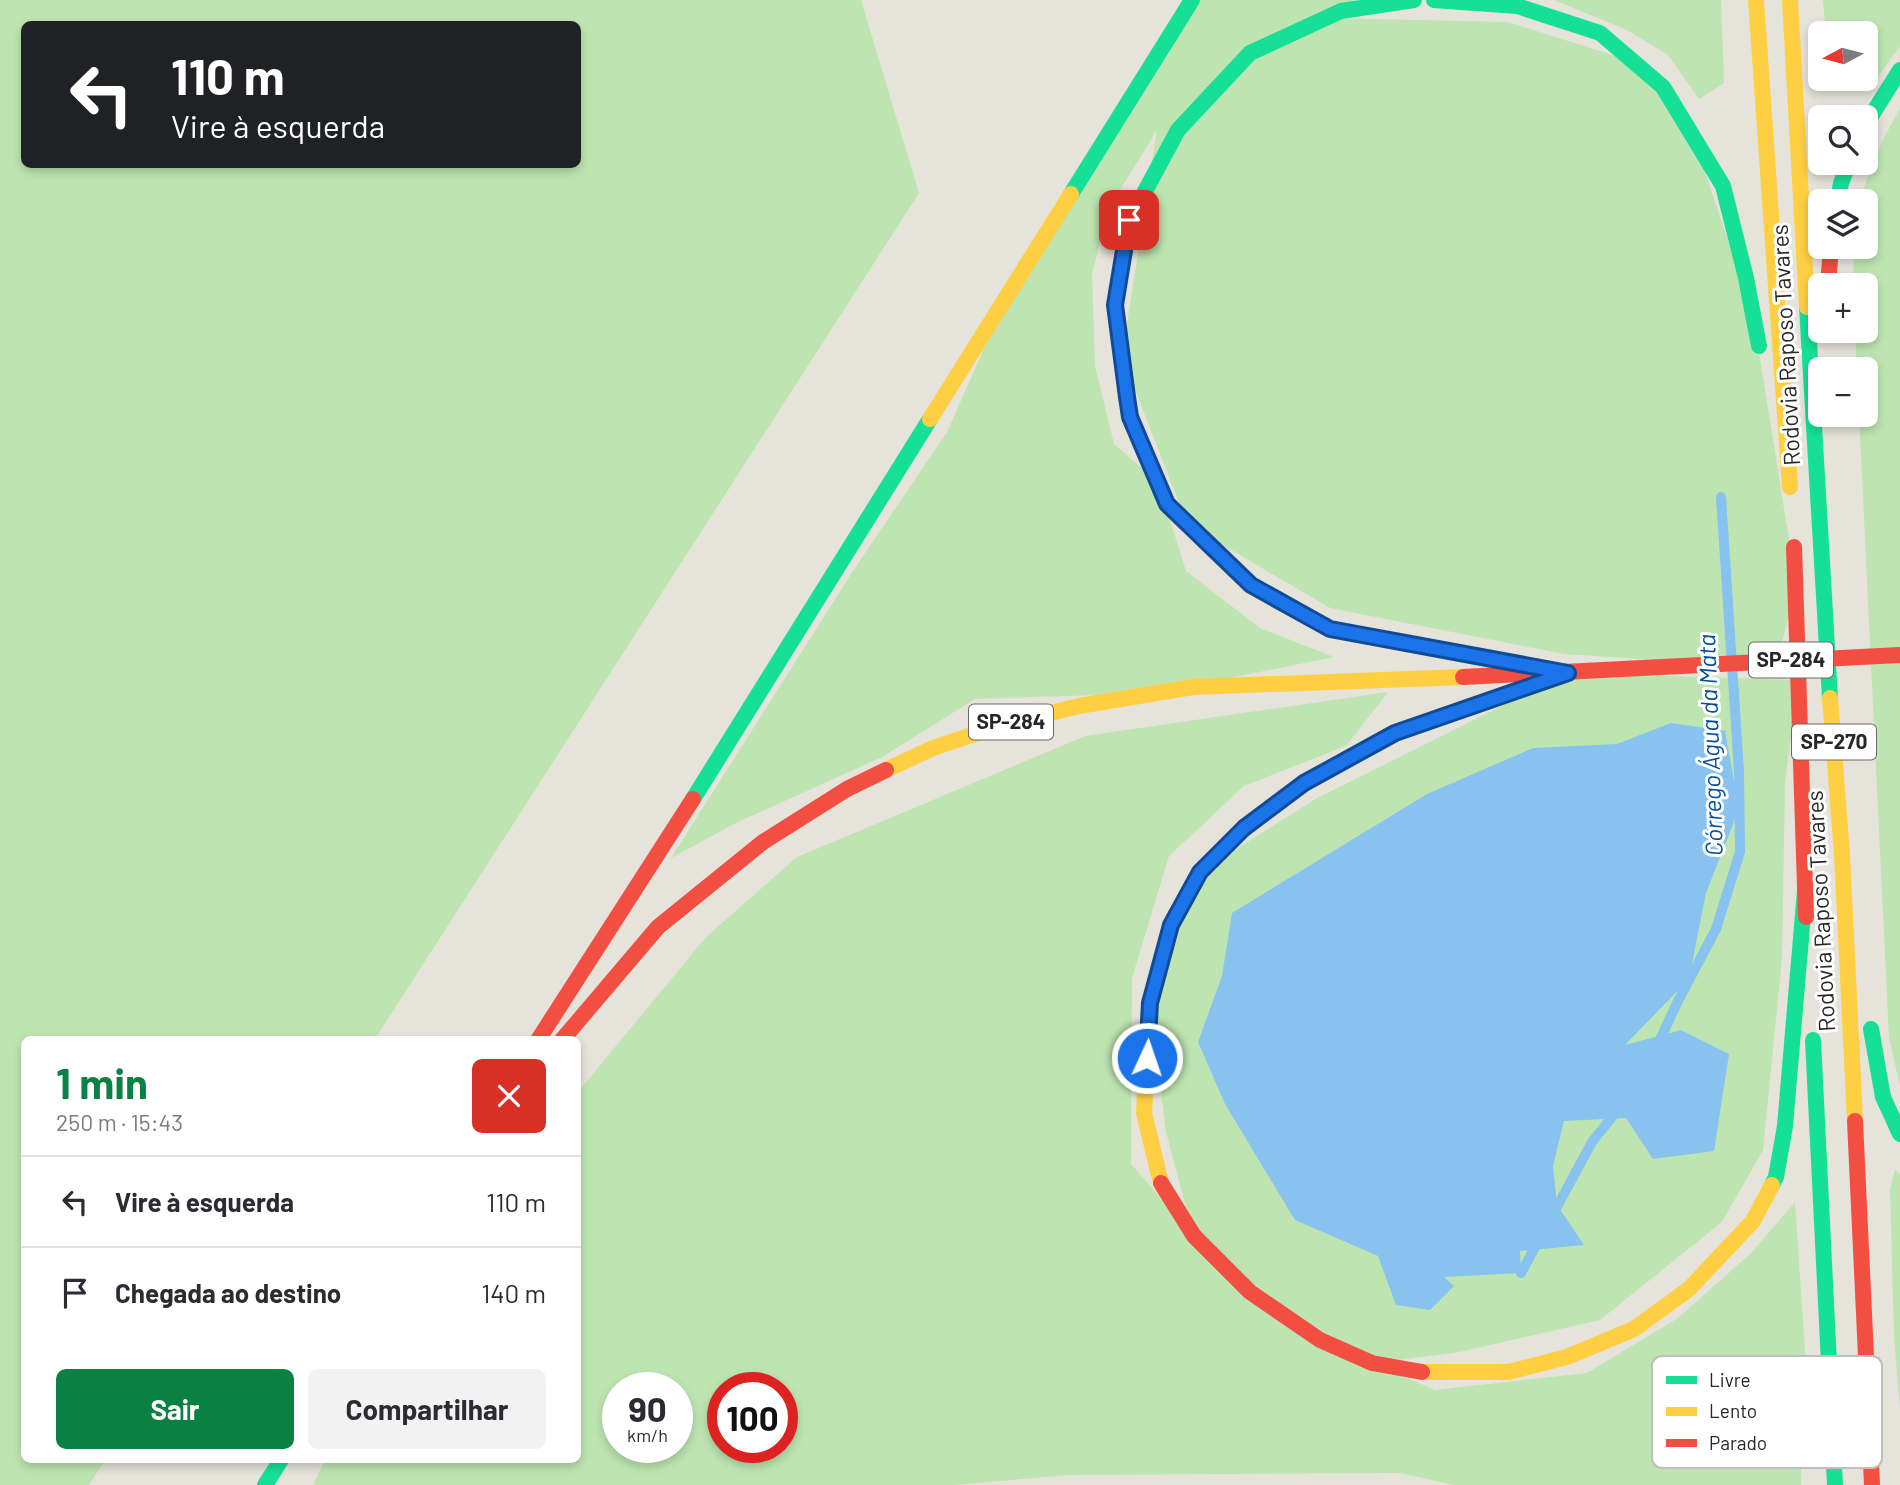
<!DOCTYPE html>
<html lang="pt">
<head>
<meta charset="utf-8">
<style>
  :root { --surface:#fff; --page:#f2f2f3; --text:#2b2b33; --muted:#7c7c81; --line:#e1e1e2; --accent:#0b8043 }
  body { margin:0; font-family:Barlow,sans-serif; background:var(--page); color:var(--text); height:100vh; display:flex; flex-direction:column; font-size:26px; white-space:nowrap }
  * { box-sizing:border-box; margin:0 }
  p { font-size:23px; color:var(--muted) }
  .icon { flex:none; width:38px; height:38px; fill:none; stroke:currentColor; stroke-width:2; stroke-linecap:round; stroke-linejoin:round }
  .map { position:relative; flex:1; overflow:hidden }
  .side { position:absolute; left:21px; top:1036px; width:560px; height:427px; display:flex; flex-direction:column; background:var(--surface); border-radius:10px; box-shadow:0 4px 10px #0003 }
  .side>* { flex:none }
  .top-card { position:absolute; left:21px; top:21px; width:560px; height:147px; border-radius:10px; box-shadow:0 4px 10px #0003; background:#202124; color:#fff; overflow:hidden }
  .needle { width:46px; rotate:263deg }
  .buttons { position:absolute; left:1808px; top:21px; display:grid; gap:14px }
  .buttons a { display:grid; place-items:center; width:70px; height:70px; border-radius:10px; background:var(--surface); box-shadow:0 4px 10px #0003; font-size:35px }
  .speed { position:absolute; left:602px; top:1372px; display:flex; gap:14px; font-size:35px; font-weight:700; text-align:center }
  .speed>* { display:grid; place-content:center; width:91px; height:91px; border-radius:50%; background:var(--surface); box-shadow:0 4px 10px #0003; line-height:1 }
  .speed small { font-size:18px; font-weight:400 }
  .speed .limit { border:10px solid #d22; background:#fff; color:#111 }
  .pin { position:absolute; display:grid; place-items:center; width:60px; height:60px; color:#fff; margin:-30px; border-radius:14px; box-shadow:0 4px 10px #0006 }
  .me { position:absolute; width:77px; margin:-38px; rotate:3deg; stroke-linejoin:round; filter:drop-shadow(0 0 5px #0008) }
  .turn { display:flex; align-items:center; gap:24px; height:147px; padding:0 35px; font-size:32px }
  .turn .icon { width:91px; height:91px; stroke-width:2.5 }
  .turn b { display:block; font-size:49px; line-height:60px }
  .round { display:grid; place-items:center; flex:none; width:74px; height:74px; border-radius:10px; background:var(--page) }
  .head { display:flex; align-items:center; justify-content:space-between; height:119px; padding:0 35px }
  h1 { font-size:42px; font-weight:700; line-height:52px; color:var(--accent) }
  .button { display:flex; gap:14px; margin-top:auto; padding:14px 35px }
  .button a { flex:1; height:80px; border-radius:10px; background:var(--accent); color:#fff; font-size:28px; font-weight:700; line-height:80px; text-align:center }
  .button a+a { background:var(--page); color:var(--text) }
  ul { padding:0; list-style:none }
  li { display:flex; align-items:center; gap:21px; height:91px; padding:0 35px; border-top:2px solid var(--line) }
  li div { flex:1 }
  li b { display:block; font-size:26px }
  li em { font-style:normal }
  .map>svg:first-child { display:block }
  .green { fill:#bee5b1; fill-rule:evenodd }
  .water { fill:#88c2ee }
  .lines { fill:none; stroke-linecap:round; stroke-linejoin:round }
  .stream { stroke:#88c2ee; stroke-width:10 }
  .fast { stroke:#16e098; stroke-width:16 }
  .slow { stroke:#ffcf43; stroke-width:16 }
  .jam { stroke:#f24e42; stroke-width:16 }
  .route-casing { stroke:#114b97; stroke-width:18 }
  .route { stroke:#1a73e8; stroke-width:12 }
  .labels { text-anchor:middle; stroke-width:6; stroke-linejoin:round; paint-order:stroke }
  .shield { fill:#fff; stroke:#686868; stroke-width:2 }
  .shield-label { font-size:21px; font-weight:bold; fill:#272727 }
  .street-label { font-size:23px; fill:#272727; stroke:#fff }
  .water-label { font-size:24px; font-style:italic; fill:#044e9d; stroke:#fff }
  .key { fill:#fff; stroke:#bebebe; stroke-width:2 }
  .key-label { font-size:19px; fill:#272727 }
</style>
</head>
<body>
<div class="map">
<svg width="1900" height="1485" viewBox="0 0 1900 1485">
  <rect width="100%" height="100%" fill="#e6e3db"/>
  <g class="green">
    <path d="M 0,0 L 861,0 L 919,193 L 375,1039 L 24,1040 L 24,1460 L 105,1460 L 89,1485 L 0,1485 ZM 578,24 L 578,164 L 24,164 L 24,24 Z"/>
    <polygon points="1192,0 1355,0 1325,18 1508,22 1635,62 1694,139 1753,315 1796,583 1782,643 1718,664 1564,654 1330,608 1187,524 1122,356 1157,130 1109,208 1092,274 1095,366 1114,444 1158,482 1186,571 1260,628 1334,657 1157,693 975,699 882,757 736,823 671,858 851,574 947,432 1010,290"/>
    <polygon points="1554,0 1721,0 1724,83 1699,99 1668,55 1627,30"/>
    <polygon points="1823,0 1900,0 1900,46 1868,91 1842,90 1839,79 1866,79 1866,33 1826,33"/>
    <path d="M 1900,109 L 1900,1086 L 1889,1038 L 1859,415 L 1866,415 L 1866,369 L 1857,369 L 1855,331 L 1866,331 L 1866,285 L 1853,285 L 1854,247 L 1866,247 L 1866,201 L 1861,201 C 1868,168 1883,138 1900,109 Z"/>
    <path d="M 1568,673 L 1798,680 L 1785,783 L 1782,958 L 1763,1150 L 1722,1222 L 1600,1320 L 1455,1353 L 1372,1363 L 1435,1390 L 1587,1373 L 1678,1318 L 1751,1253 L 1795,1202 L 1805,1351 L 1801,1485 L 1454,1485 L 1400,1473 L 1067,1475 L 955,1485 L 313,1485 L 325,1460 L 578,1460 L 578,1092 L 706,937 L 797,857 L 1085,736 L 1388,692 L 1346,746 L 1244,786 L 1169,856 L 1132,978 L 1131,1164 L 1193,1234 L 1166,1132 L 1150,1003 L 1200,872 L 1317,798 ZM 618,1388 L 677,1388 L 677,1447 L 618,1447 ZM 723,1388 L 782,1388 L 782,1447 L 723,1447 Z"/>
    <polygon points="1895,1169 1900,1175 1900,1409 1894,1337 1890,1189"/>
  </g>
  <polygon class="water" points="1671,723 1725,731 1739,809 1706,893 1689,979 1625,1045 1681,1030 1729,1054 1714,1151 1653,1159 1626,1118 1564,1121 1553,1166 1557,1205 1584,1245 1520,1251 1521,1273 1444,1277 1454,1286 1430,1310 1396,1305 1378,1256 1295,1220 1225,1104 1198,1042 1222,976 1232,913 1427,794 1533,748 1617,744"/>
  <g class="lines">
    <g class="stream">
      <polyline points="1657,1046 1677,1003 1716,929 1740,852 1739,771 1721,497"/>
      <polyline points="1551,1218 1592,1142 1620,1107"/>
      <polyline points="1521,1273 1540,1238"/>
    </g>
    <g class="fast">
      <polyline points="1434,0 1517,6 1600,33 1663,87 1723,186 1746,278 1759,346"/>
      <polyline points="1866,124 1900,70"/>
      <polyline points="1071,194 1192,0"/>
      <polyline points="1838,201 1841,183 1849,163"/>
      <polyline points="1126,240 1129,221 1178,130 1250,53 1341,11 1414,0"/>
      <polyline points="1807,307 1830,698"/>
      <polyline points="693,799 930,419"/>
      <polyline points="1871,1029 1883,1097 1900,1134"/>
      <polyline points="1813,1040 1835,1485"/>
      <polyline points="1772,1185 1776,1177 1785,1126 1805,891"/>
      <polyline points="265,1485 281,1460"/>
    </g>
    <g class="slow">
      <polyline points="1756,0 1790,487"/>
      <polyline points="1790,0 1807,307"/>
      <polyline points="930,419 1071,194"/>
      <polyline points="1400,642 1566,673"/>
      <polyline points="1830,698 1842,854 1855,1121"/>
      <polyline points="886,770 933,748 1002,725 1079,706 1193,687 1463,677"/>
      <polyline points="1161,1183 1144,1113 1150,1003 1171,925 1200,872 1240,832"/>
      <polyline points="1422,1372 1508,1372 1567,1357 1634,1329 1689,1289 1753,1221 1772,1185"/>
    </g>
    <g class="jam">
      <polyline points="1126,240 1115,305 1130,417 1167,504 1251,585 1330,629 1400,642"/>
      <polyline points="1828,285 1831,247"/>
      <polyline points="1794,547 1806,917"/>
      <polyline points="1463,677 1900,655"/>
      <polyline points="1240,832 1304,783 1395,733 1568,673"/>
      <polyline points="538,1040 693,799"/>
      <polyline points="562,1040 658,927 763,842 847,789 886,770"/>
      <polyline points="1855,1121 1872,1485"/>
      <polyline points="1161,1183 1194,1236 1250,1292 1320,1340 1372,1363 1422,1372"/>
    </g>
  </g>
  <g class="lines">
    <defs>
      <polyline id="route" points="1129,220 1115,305 1127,397 1130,417 1167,504 1251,585 1330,629 1568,673 1395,733 1304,783 1244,828 1200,872 1171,925 1150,1003 1147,1058"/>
    </defs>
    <use href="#route" class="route-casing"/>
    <use href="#route" class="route"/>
  </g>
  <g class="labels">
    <g class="shield">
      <rect x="1749" y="642.5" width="84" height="35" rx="5"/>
      <rect x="969" y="704.5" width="84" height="35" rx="5"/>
      <rect x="1792" y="724.5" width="84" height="35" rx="5"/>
    </g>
    <g class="shield-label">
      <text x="1791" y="667">SP-284</text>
      <text x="1011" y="729">SP-284</text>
      <text x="1834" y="749">SP-270</text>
    </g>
    <g class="street-label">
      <text transform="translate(1786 345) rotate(-93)" y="8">Rodovia Raposo Tavares</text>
      <text transform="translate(1821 911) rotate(-93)" y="8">Rodovia Raposo Tavares</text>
    </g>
    <g class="water-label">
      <text transform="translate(1711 745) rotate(-92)" y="8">Córrego Água da Mata</text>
    </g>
  </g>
  <rect x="1652" y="1356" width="230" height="112" rx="10" class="key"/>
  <rect x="1666" y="1376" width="31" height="8" fill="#16e098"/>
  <rect x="1666" y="1407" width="31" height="9" fill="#ffcf43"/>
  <rect x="1666" y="1439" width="31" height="8" fill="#f24e42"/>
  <g class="key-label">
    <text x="1709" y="1387">Livre</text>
    <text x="1709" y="1418">Lento</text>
    <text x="1709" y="1450">Parado</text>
  </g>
</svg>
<div class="buttons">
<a><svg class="needle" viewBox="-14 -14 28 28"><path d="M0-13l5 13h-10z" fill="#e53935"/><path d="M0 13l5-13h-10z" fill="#7c7c81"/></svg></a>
<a><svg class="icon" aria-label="search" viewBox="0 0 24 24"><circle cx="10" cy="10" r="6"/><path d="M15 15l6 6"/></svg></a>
<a><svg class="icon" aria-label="layers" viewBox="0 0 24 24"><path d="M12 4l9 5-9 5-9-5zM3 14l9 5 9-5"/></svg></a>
<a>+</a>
<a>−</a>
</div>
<div class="speed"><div>90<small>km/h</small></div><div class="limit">100</div></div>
<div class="pin" style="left:1129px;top:220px;background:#d93025"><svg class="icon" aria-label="arrive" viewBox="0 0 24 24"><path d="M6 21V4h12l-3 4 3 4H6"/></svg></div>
<svg class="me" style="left:1147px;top:1058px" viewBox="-20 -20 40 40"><circle r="17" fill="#1a73e8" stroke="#fff" stroke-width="3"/><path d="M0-11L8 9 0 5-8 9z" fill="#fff"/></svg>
<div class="top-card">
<div class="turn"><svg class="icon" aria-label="left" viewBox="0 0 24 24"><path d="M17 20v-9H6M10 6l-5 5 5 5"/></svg><div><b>110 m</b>Vire à esquerda</div></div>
</div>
<section class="side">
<div class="head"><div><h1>1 min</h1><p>250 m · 15:43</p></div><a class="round" style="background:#d93025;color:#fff"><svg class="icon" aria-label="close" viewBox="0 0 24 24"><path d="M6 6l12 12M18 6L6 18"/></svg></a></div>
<ul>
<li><svg class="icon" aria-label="left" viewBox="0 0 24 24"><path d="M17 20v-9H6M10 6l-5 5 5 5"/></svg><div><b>Vire à esquerda</b></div><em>110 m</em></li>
<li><svg class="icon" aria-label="arrive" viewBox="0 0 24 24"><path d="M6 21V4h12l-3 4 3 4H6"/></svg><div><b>Chegada ao destino</b></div><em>140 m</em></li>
</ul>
<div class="button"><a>Sair</a><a>Compartilhar</a></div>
</section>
</div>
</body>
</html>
